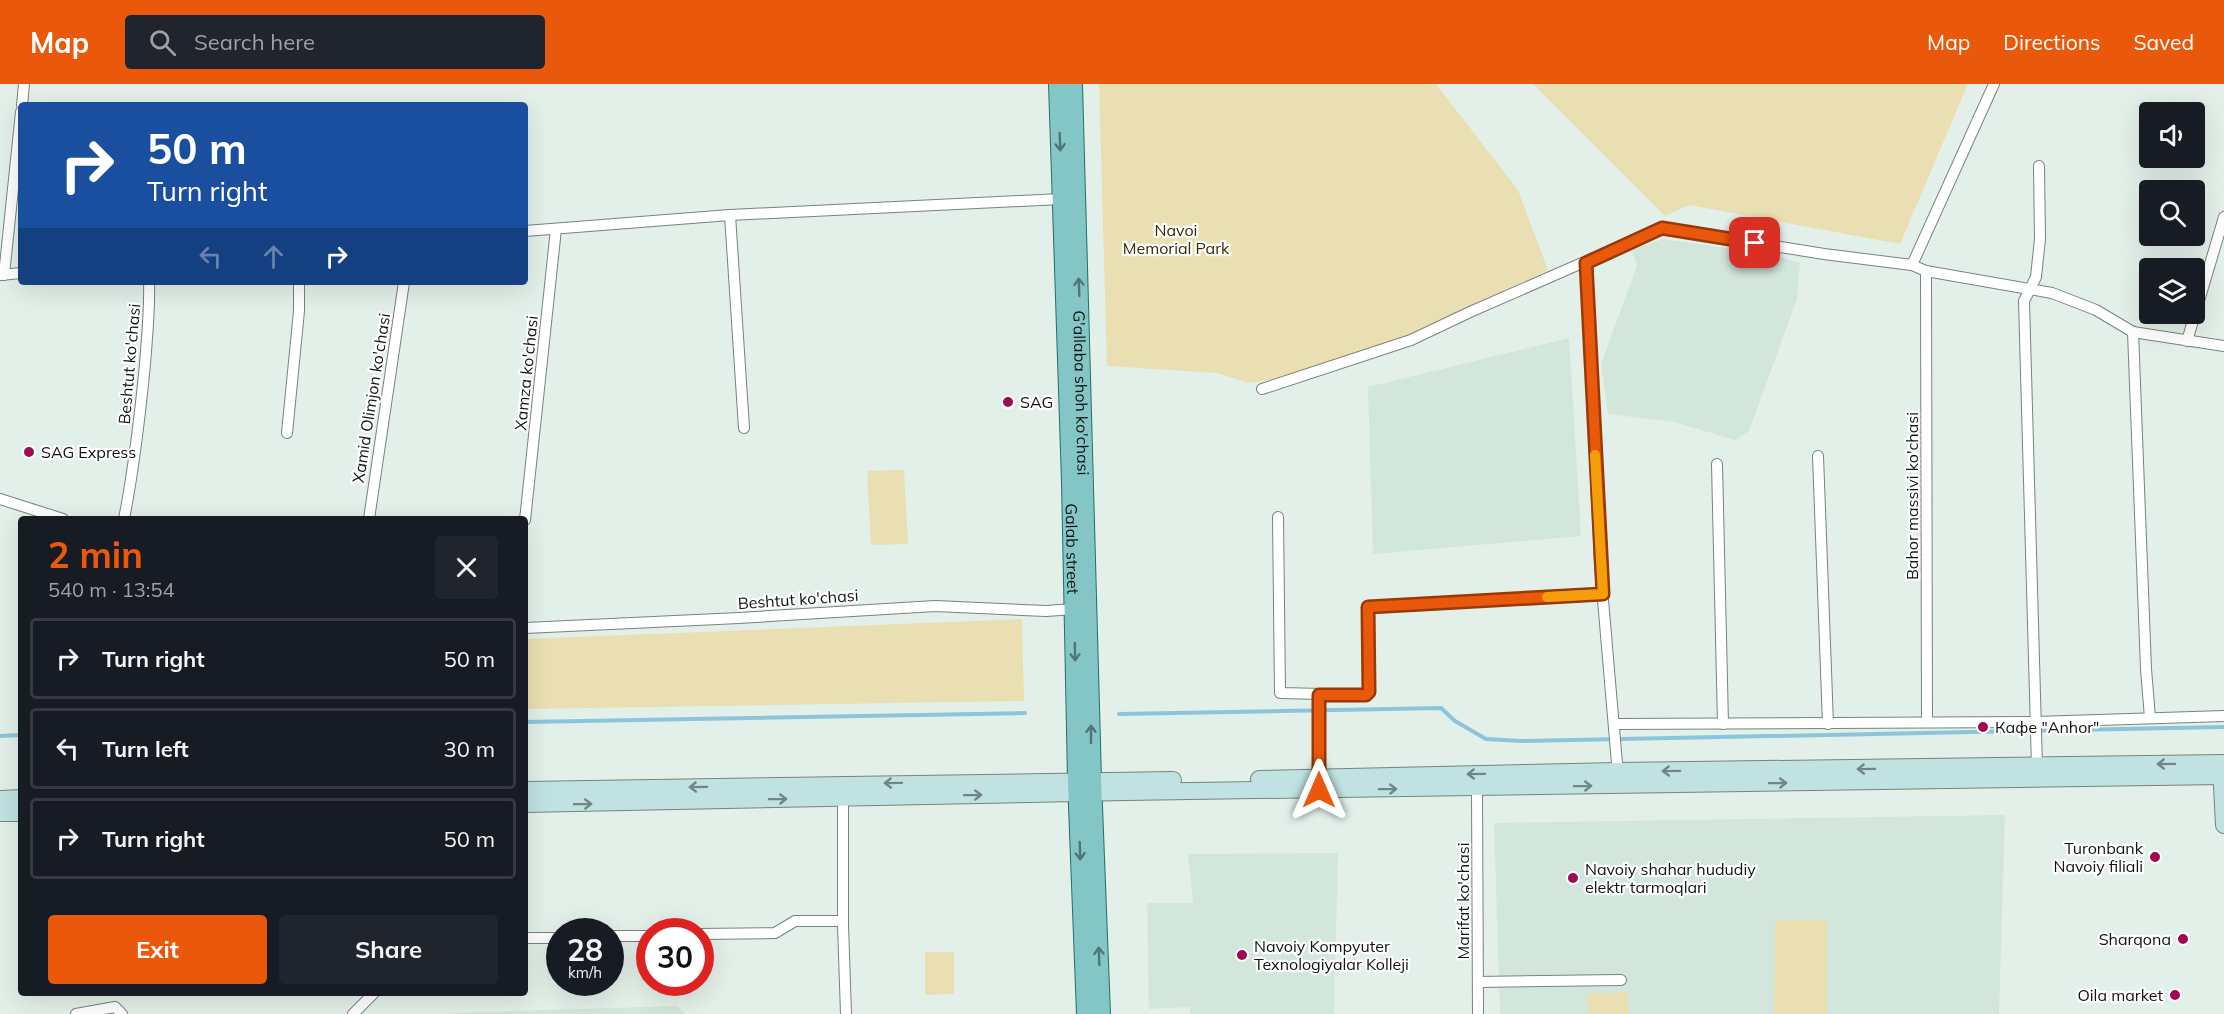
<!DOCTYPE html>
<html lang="en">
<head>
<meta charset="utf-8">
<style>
  :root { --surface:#171b24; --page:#20242c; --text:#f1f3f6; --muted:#9ea1a6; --line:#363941; --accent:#ea580c }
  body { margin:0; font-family:Mulish,sans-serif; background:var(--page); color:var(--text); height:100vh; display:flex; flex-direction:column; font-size:22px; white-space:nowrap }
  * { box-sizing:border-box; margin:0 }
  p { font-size:20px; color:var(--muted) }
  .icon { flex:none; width:33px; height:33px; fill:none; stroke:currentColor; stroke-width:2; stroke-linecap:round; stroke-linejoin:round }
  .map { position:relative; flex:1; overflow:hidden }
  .side { position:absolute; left:18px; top:432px; width:510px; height:480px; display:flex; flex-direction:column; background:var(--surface); border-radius:6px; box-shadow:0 6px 24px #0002 }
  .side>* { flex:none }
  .hud { position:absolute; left:18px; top:18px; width:510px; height:183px; border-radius:6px; box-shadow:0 6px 24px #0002; background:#1a4fa0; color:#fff; overflow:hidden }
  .buttons { position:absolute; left:2139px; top:18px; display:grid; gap:12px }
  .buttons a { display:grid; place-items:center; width:66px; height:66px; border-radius:6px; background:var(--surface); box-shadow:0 6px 24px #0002; font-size:30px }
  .speed { position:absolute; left:546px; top:834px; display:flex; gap:12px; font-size:30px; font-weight:700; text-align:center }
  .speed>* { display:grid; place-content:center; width:78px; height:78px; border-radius:50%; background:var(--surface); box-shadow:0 6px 24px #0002; line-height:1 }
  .speed small { font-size:15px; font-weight:400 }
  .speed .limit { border:9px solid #d22; background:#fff; color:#111 }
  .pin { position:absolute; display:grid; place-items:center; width:51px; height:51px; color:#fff; margin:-26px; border-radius:12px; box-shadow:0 3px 9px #0006 }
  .me { position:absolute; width:66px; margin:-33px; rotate:0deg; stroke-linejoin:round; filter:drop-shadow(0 0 4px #0008) }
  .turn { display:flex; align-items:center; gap:21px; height:126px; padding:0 30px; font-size:27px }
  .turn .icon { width:78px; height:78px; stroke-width:2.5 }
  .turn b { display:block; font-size:42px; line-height:51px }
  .lanes { display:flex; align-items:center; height:57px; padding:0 30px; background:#0003; justify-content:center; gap:30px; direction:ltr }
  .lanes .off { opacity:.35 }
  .round { display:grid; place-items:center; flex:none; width:63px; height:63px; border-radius:6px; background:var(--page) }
  .headline { display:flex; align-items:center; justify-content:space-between; height:102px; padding:0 30px }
  h1 { font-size:36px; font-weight:700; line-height:45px; color:var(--accent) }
  .cta { display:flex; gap:12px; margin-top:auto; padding:12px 30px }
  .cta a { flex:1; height:69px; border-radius:6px; background:var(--accent); color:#fff; font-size:24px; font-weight:700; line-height:69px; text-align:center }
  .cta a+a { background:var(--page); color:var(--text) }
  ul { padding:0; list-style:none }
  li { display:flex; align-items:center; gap:18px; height:81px; margin:0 12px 9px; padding:0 18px; border:3px solid var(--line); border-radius:6px }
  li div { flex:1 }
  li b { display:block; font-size:22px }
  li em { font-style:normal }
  header { display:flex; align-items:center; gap:36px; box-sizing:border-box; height:84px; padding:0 30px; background:var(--accent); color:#fff }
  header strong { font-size:28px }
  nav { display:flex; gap:33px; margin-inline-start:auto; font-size:21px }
  .search { width:420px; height:54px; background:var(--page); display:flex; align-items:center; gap:15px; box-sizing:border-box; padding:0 21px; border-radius:6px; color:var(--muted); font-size:22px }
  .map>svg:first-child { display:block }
  .built { fill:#d2e6db }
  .green { fill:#e9dfb2 }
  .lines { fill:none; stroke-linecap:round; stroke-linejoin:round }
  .stream { stroke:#8cc4dc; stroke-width:4 }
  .minor-casing { stroke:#78837d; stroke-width:12 }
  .secondary-casing { stroke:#78837d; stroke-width:18 }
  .primary-casing { stroke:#246f6d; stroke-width:20 }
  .minor { stroke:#fff; stroke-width:10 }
  .secondary { stroke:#c1e2e2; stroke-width:16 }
  .primary { stroke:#83c6c5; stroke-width:18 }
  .oneway { stroke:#4f7574 }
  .oneway2 { stroke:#718584 }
  .route-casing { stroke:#983908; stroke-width:15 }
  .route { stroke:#ea580c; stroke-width:10 }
  .slow { stroke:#f59e0b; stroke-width:10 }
  .poi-dot { fill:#9f0a52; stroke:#fff; stroke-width:2 }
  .labels { text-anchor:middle; stroke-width:4.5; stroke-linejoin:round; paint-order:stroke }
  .park-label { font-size:16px; fill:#332b01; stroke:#fff }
  .street-label { font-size:16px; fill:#0f1311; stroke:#fff }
  .poi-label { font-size:16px; fill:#0f1311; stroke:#fff; text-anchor:start }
</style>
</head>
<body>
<header>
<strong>Map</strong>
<div class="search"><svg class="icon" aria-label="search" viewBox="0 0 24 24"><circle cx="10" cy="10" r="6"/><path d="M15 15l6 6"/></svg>Search here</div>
<nav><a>Map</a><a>Directions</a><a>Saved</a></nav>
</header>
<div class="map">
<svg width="2224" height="930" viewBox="0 0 2224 930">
  <rect width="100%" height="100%" fill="#e3f0e9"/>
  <g class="built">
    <polygon points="1663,155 1774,171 1800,179 1797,215 1749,347 1735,356 1674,338 1608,330 1601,280 1637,182 1632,166"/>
    <polygon points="1569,254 1581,452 1373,470 1368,303"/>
    <polygon points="2005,731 1999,930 1500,930 1494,739"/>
    <polygon points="1338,769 1334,930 1190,930 1190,923 1149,925 1147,819 1193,819 1188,770"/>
    <polygon points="677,922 686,930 451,930 452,929"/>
  </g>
  <g class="green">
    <polygon points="1099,0 1436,0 1518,106 1548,186 1400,257 1270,296 1249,299 1217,289 1107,282"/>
    <polygon points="1533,0 1968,0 1900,160 1689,121 1665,132"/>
    <polygon points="904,386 908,460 871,461 867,387"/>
    <polygon points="1022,535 1024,617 525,625 525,555"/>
    <polygon points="1775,836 1827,836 1827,930 1774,930"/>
    <polygon points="925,868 954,868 954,910 925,911"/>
    <polygon points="1628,908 1629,930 1588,930 1587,910"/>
  </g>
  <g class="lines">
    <g class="stream">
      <polyline points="1119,630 1441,624 1455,637 1486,655 1521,657 2224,643"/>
      <polyline points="525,638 1025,629"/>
      <polyline points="0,652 21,651"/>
    </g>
    <defs>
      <g id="minor">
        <polyline points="22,21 24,0"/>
        <polyline points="730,131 744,344"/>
        <polyline points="525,147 730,131 1061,115"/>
        <polyline points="1586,179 1600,481 1618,691"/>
        <polyline points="1912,181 1994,0"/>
        <polyline points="1926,187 1927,638"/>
        <polyline points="0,191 21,189"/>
        <polyline points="4,191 21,28"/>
        <polyline points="2133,248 2146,585 2150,634"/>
        <polyline points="2187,257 2224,133"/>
        <polyline points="1262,305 1411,256 1470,228 1662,144 1824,170 1912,181 1926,187 2052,209 2096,226 2133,248 2224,262"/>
        <polyline points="287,349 299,227 299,198"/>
        <polyline points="1818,372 1828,640"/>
        <polyline points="1717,380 1723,640"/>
        <polyline points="0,415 63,435"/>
        <polyline points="1278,433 1280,609 1366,611 1369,608 1368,523 1603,510"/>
        <path d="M 124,435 C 134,384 140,332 145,280 C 147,253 150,226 149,198"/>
        <polyline points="369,435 404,198"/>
        <polyline points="525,436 556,145"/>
        <polyline points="525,544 739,534 935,522 1046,527 1074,525"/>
        <polyline points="1319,611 1319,698"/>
        <polyline points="1614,640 2035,638 2224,632"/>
        <polyline points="2037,683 2024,217 2036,193 2040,155 2039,82"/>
        <polyline points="1477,704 1478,930"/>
        <polyline points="843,709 843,841 846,930"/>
        <polyline points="700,850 775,849 795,837 843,837"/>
        <polyline points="610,852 650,852"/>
        <polyline points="525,854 560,854"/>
        <polyline points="1478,898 1621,896"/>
        <polyline points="76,930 115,923 122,930"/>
        <polyline points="353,930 374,909"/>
      </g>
      <g id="secondary">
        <polyline points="2221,683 2224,741"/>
        <polyline points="1259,695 1617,687 2224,679"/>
        <polyline points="525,706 1173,696"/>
        <polyline points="0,715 21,714"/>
        <polyline points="525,720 1126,708 2224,692"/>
        <polyline points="0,729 21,729"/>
      </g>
      <g id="primary">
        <path id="s1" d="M 1058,0 L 1071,398 L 1077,696 L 1086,930"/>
        <path id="s2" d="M 1073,0 L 1092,696 L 1101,930"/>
      </g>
    </defs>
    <use href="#minor" class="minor-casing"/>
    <use href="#secondary" class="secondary-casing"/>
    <use href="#primary" class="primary-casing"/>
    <use href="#minor" class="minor"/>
    <use href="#secondary" class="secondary"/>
    <use href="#primary" class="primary"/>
  </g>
  <defs><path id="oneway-shaft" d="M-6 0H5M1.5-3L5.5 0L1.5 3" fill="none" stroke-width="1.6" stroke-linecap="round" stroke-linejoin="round" transform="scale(1.5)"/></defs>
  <g class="oneway">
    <use href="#oneway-shaft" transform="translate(1060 58) rotate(88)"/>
    <use href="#oneway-shaft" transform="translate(1079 203) rotate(-92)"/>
    <use href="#oneway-shaft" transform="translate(1075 568) rotate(89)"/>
    <use href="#oneway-shaft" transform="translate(1091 650) rotate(-90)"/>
    <use href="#oneway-shaft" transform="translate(1080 767) rotate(88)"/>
    <use href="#oneway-shaft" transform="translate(1099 872) rotate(-92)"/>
  </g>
  <g class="oneway2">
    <use href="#oneway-shaft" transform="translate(2166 680) rotate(179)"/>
    <use href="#oneway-shaft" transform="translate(1866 685) rotate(179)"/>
    <use href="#oneway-shaft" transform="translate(1671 687) rotate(179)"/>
    <use href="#oneway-shaft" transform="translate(1476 690) rotate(179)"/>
    <use href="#oneway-shaft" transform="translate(893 699) rotate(179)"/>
    <use href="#oneway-shaft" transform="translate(1778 699) rotate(-1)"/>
    <use href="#oneway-shaft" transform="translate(1583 702) rotate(-1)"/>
    <use href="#oneway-shaft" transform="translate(698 703) rotate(179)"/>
    <use href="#oneway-shaft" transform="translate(1388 705) rotate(-1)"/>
    <use href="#oneway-shaft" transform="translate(973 711) rotate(-1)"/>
    <use href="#oneway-shaft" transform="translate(778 715) rotate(-1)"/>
    <use href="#oneway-shaft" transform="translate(583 720) rotate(-1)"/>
  </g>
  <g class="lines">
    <defs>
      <polyline id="route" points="1319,706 1319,611 1366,611 1369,608 1368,523 1603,510 1586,179 1662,144 1755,159"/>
    </defs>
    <use href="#route" class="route-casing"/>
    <use href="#route" class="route"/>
    <polyline class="slow" points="1547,513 1603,510 1595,371"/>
  </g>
  <g class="poi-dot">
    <circle cx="1008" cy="318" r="6"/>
    <circle cx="29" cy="368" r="6"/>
    <circle cx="1983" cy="643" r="6"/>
    <circle cx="2155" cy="773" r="6"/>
    <circle cx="1573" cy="794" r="6"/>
    <circle cx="2183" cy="855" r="6"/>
    <circle cx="1242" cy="871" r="6"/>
    <circle cx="2175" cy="911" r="6"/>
  </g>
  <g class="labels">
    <g class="park-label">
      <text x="1176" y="152">Navoi<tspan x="1176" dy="18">Memorial Park</tspan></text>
    </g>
    <g class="street-label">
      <text transform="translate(129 280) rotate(-85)" y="6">Beshtut ko'chasi</text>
      <text transform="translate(526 289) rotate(-84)" y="6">Xamza ko'chasi</text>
      <text dy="6" stroke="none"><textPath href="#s2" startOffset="309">G'allaba shoh ko'chasi</textPath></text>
      <text transform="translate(371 314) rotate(-81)" y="6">Xamid Olimjon ko'chasi</text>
      <text transform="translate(1912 412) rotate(-90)" y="6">Bahor massivi ko'chasi</text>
      <text dy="6" stroke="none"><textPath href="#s1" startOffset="465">Galab street</textPath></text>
      <text transform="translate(798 515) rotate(-4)" y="6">Beshtut ko'chasi</text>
      <text transform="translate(1463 817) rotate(-90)" y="6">Marifat ko'chasi</text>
    </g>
    <g class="poi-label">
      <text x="1020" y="324">SAG</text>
      <text x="41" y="374">SAG Express</text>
      <text x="1995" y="649">Кафе "Anhor"</text>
      <text x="2143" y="770" text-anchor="end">Turonbank<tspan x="2143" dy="18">Navoiy filiali</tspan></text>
      <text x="1585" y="791">Navoiy shahar hududiy<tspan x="1585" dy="18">elektr tarmoqlari</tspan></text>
      <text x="2171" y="861" text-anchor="end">Sharqona</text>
      <text x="1254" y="868">Navoiy Kompyuter<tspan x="1254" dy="18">Texnologiyalar Kolleji</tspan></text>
      <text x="2163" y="917" text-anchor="end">Oila market</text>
    </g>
  </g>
</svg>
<div class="buttons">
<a><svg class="icon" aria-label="sound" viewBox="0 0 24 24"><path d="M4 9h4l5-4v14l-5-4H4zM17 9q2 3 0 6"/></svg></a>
<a><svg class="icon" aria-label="search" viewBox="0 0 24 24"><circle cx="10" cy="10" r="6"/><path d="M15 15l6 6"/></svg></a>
<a><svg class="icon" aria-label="layers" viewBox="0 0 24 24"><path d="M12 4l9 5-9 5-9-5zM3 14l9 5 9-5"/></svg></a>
</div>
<div class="speed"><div>28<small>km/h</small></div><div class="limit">30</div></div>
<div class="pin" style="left:1755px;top:159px;background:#d93025"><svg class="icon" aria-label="arrive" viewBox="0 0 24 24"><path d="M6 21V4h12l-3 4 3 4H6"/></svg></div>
<svg class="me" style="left:1319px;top:706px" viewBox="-20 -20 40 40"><path d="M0-17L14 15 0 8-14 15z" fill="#ea580c" stroke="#fff" stroke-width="4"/></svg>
<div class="hud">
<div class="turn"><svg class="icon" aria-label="right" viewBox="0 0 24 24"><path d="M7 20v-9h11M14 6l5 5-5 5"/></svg><div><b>50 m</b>Turn right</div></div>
<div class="lanes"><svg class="icon off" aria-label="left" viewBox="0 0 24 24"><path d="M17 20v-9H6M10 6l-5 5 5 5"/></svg><svg class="icon off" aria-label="ahead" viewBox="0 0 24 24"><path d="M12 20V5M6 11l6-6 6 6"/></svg><svg class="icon" aria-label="right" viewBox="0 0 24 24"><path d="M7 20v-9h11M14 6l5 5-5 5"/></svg></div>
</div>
<section class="side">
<div class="headline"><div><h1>2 min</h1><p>540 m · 13:54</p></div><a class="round"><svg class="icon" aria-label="close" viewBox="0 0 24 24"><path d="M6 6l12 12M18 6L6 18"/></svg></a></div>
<ul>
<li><svg class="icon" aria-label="right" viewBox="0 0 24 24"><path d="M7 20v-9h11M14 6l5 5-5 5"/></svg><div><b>Turn right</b></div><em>50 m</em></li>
<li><svg class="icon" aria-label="left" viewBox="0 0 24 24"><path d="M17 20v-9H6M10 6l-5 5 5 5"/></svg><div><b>Turn left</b></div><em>30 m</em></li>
<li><svg class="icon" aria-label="right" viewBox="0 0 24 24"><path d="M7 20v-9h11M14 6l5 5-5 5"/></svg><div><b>Turn right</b></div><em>50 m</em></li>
</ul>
<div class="cta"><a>Exit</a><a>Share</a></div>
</section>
</div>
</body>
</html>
